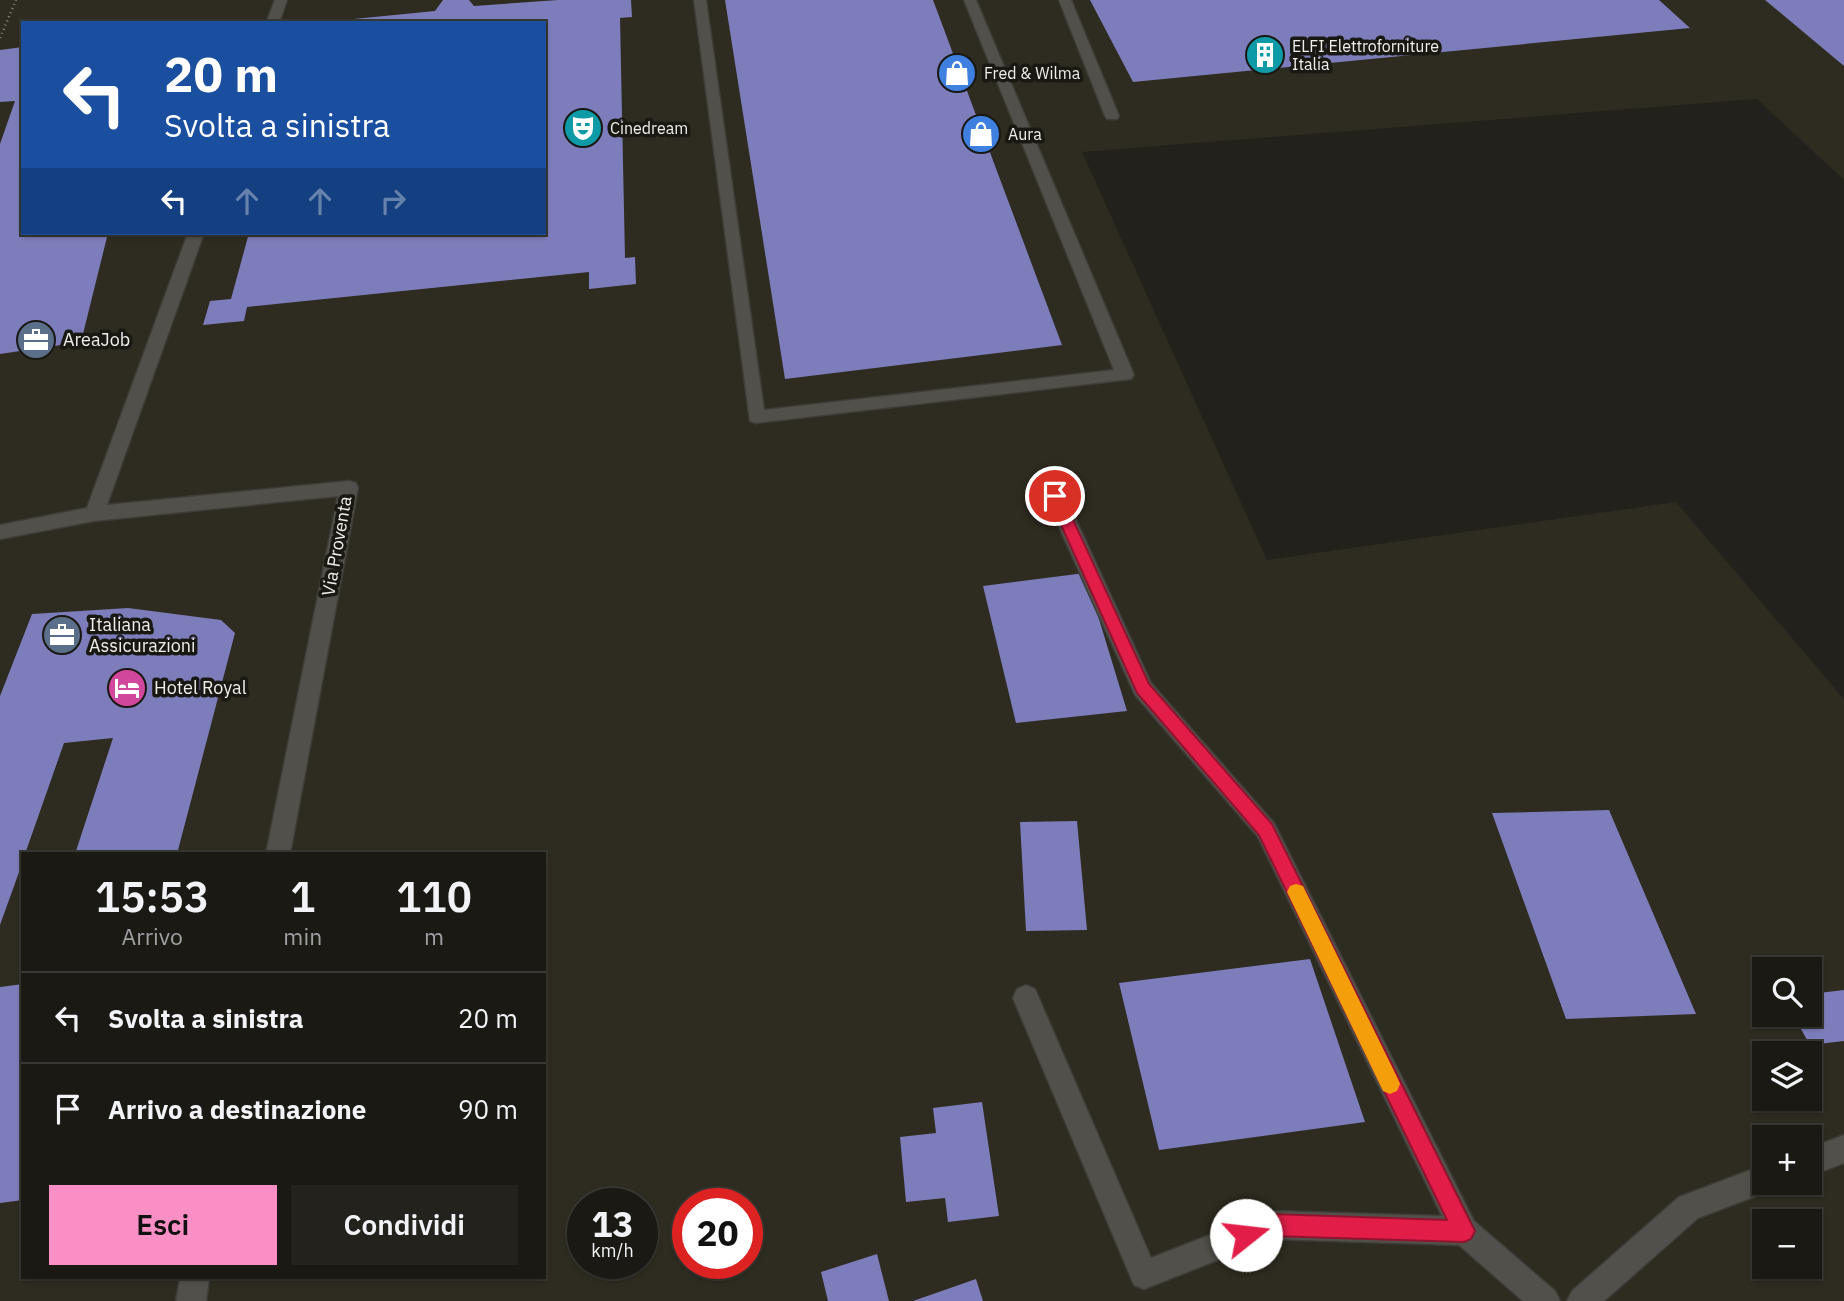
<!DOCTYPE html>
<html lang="it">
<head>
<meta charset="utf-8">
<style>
  :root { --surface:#1a1914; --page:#23221d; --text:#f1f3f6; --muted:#9fa0a0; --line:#383834; --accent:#fa8fc6 }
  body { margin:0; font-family:"IBM Plex Sans",sans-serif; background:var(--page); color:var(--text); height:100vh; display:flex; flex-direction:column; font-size:26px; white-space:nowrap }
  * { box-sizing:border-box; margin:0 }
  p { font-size:23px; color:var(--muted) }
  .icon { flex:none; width:38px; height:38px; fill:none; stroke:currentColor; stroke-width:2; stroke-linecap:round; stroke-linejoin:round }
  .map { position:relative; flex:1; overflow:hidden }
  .side { position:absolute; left:21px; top:852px; width:525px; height:427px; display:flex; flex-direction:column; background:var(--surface); border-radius:0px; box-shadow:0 2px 5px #0004,0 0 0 2px var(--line) }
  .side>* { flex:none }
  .banner { position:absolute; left:21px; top:21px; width:525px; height:214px; border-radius:0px; box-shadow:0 2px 5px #0004,0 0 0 2px var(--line); background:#1a4fa0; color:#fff; overflow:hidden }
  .controls { position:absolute; left:1752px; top:957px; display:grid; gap:14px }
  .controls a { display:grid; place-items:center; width:70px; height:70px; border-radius:0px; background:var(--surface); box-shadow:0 2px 5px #0004,0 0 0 2px var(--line); font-size:35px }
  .speed { position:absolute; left:567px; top:1188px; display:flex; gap:14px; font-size:35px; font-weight:700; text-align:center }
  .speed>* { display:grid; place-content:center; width:91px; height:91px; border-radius:50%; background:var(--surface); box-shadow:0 2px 5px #0004,0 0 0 2px var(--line); line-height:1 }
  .speed small { font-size:18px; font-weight:400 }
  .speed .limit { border:10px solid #d22; background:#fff; color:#111 }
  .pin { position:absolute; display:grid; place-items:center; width:60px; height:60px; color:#fff; margin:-30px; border:4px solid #fff; border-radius:50%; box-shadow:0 2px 7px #0007 }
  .me { position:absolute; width:77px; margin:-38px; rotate:74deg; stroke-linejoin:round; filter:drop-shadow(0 0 5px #0008) }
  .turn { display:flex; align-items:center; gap:24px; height:147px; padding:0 28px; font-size:32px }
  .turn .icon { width:91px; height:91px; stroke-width:2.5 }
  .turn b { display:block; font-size:49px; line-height:60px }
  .lanes { display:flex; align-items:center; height:66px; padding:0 28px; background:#0003; justify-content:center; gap:35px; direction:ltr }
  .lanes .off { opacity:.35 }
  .eta { display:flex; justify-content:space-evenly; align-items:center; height:119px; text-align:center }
  .eta b { font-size:42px; font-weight:600; line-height:49px }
  .cta { display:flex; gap:14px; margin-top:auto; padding:14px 28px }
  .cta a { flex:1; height:80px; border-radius:0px; background:var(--accent); color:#111; font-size:28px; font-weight:600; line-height:80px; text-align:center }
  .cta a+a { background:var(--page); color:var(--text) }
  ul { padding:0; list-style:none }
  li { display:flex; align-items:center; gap:21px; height:91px; padding:0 28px; border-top:2px solid var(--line) }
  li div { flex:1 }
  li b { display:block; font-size:26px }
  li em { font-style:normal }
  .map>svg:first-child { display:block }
  .built { fill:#2e2b20; fill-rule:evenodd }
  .building { fill:#7d7dbb }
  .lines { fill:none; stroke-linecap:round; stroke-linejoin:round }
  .minor-casing { stroke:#3e3c38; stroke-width:3 }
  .path { stroke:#898782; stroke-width:2.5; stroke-dasharray:1 3.5; stroke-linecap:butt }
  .minor { fill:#52504a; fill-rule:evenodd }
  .route { fill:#e11d48; stroke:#92132f; stroke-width:2 }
  .slow { fill:#f59e0b }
  .labels { text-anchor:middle; stroke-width:7; stroke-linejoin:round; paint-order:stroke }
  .far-poi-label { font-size:16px; fill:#f0efeb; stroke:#191812; text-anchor:start }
  .poi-label { font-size:18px; fill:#f0efeb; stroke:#191812; text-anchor:start }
  .street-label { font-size:18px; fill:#f0efeb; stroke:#191812 }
</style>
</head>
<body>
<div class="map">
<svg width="1844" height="1301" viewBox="0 0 1844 1301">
  <rect width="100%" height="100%" fill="#23211b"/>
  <path class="built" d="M 0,0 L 1844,0 L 1844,180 L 1757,99 L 1082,152 L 1267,560 L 1676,502 L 1844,699 L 1844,1301 L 0,1301 ZM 23,23 L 544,23 L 544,233 L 23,233 ZM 23,854 L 544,854 L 544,1278 L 23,1278 ZM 1764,970 L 1810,970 L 1810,1015 L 1764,1015 ZM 1764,1054 L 1810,1054 L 1810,1099 L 1764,1099 ZM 1764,1138 L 1810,1138 L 1810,1183 L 1764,1183 ZM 583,1204 L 642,1204 L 642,1264 L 583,1264 ZM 688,1204 L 747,1204 L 747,1264 L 688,1264 ZM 1764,1222 L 1810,1222 L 1810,1267 L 1764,1267 Z"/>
  <g class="building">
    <polygon points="443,0 469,0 474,6 558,0 631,0 632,17 620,18 625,258 635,257 636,284 589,289 589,272 247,307 244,321 203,325 210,301 231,299 249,233 544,233 544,23 313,23 435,11"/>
    <polygon points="725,0 933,0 1062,345 785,379"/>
    <polygon points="1090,0 1659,0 1690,28 1133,82"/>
    <polygon points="1765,0 1844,0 1844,66"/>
    <polygon points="23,47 23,233 108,233 81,342 0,354 0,144 15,101 0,102 0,50"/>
    <polygon points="1085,573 1127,711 1016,723 983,586"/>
    <polygon points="128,608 221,620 235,633 177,854 75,854 113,738 64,743 25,854 23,854 23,861 0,925 0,696 32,614"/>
    <polygon points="1609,810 1696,1014 1566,1019 1492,813"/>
    <polygon points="1077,821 1087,930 1026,931 1020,822"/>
    <polygon points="1310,959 1365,1122 1159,1150 1119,983"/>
    <polygon points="23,984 23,1200 0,1203 0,987"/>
    <polygon points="1844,990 1844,1041 1810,1045 1793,1015 1810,1015 1810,994"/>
    <polygon points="982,1102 999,1216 948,1222 945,1198 906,1202 900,1137 936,1133 933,1108"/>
    <polygon points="877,1254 889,1301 828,1301 821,1272"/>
    <polygon points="976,1279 983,1301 913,1301"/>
  </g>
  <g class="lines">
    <defs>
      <g id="minor">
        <polygon points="275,0 287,0 279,23 266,23"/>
        <polygon points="694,0 706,0 764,410 1114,370 964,0 976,0 1134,375 1131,379 756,423 750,421"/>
        <polygon points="1059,0 1071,0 1119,116 1117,119 1107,119 1105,116"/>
        <polygon points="188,233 204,233 107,505 349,481 356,483 358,488 290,854 266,854 338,496 94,521 0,539 0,525 87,508"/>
        <polygon points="1055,489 1062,491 1065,496 1151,683 1274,823 1474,1221 1555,1291 1560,1301 1523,1301 1459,1245 1271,1239 1144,1289 1134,1285 1013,998 1017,989 1026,985 1035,989 1151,1258 1271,1211 1442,1216 1258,837 1135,695 1045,496 1048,491"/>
        <polygon points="1844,1135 1844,1163 1810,1176 1810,1148"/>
        <polygon points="1764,1165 1764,1183 1776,1183 1774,1189 1698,1218 1604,1301 1567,1301 1572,1291 1679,1197"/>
        <polygon points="180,1278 209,1278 206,1301 176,1301"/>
      </g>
    </defs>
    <use href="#minor" class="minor-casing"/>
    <polyline class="path" points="0,38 16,0"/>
    <use href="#minor" class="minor"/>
  </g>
  <polygon class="route" points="1055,491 1062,496 1149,684 1272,824 1471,1223 1475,1231 1471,1239 1464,1242 1271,1236 1246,1246 1238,1242 1235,1235 1238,1227 1271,1214 1447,1220 1259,835 1137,693 1048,496"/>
  <polygon class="slow" points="1296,884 1303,886 1397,1077 1400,1084 1397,1091 1390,1094 1383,1091 1287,892 1290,886"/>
  <defs>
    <symbol id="building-disc" viewBox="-11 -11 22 22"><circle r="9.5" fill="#0f9aa8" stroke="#191812"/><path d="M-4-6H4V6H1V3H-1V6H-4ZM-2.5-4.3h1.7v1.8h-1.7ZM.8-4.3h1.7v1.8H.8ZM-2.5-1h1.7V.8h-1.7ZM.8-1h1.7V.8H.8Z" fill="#fff"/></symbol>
    <symbol id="shop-disc" viewBox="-11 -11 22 22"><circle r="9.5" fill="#3f7fe0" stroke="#191812"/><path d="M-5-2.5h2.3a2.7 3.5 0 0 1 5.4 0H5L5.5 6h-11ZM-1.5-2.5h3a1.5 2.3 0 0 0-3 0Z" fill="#fff"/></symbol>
    <symbol id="theatre-disc" viewBox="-11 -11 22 22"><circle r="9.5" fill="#0f9aa8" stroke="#191812"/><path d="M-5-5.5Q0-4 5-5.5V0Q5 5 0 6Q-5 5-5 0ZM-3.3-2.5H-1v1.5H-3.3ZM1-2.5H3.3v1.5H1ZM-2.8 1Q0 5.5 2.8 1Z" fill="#fff"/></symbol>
    <symbol id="office-disc" viewBox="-11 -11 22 22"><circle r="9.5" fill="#5c6f8a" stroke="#191812"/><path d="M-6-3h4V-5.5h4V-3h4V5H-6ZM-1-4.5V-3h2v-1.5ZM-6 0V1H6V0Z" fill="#fff"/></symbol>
    <symbol id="hotel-disc" viewBox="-11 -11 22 22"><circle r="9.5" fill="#d1479c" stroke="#191812"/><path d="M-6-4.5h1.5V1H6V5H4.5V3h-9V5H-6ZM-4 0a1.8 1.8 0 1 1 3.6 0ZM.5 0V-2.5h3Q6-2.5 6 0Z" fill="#fff"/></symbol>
  </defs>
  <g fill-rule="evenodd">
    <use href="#building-disc" x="1243" y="33" width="44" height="44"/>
    <use href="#shop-disc" x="935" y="51" width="44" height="44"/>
    <use href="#theatre-disc" x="561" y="106" width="44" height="44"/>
    <use href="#shop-disc" x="959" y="112" width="44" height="44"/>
    <use href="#office-disc" x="14" y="318" width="44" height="44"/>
    <use href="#office-disc" x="40" y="613" width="44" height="44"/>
    <use href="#hotel-disc" x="105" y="666" width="44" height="44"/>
  </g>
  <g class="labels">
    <g class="far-poi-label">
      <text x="1292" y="52">ELFI Elettroforniture<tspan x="1292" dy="18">Italia</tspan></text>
      <text x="984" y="79">Fred &amp; Wilma</text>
      <text x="610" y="134">Cinedream</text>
      <text x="1008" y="140">Aura</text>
    </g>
    <g class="poi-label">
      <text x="63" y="346">AreaJob</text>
      <text x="89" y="631">Italiana<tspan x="89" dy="21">Assicurazioni</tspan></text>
      <text x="154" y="694">Hotel Royal</text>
    </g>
    <g class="street-label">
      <text transform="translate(337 546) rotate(-80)" y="6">Via Proventa</text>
    </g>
  </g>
</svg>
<div class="controls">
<a><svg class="icon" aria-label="search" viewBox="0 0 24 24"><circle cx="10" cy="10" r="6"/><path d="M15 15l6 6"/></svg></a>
<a><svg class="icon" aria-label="layers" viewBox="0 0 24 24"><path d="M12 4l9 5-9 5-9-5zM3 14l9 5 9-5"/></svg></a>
<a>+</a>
<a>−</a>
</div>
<div class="speed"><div>13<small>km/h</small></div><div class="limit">20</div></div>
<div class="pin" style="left:1055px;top:496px;background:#d93025"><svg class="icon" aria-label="arrive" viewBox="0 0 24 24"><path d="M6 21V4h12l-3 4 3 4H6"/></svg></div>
<svg class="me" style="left:1246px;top:1235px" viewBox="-20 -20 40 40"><circle r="19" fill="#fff"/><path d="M0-13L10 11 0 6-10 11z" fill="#e11d48"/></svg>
<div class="banner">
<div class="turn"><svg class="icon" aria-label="left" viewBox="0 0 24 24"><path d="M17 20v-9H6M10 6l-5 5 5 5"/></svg><div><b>20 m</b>Svolta a sinistra</div></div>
<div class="lanes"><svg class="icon" aria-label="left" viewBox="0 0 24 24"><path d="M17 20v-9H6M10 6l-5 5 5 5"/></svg><svg class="icon off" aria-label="ahead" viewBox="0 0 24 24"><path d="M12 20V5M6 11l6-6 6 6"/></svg><svg class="icon off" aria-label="ahead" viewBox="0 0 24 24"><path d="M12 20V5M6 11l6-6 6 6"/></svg><svg class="icon off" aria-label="right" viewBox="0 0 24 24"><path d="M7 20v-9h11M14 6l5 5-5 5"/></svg></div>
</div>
<section class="side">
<div class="eta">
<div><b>15:53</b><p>Arrivo</p></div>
<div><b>1</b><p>min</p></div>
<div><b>110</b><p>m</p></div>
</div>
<ul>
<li><svg class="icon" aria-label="left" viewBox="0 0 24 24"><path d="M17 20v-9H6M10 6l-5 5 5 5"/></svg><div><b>Svolta a sinistra</b></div><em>20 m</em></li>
<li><svg class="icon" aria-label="arrive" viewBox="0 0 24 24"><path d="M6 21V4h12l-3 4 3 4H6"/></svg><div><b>Arrivo a destinazione</b></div><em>90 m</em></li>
</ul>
<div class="cta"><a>Esci</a><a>Condividi</a></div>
</section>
</div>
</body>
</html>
